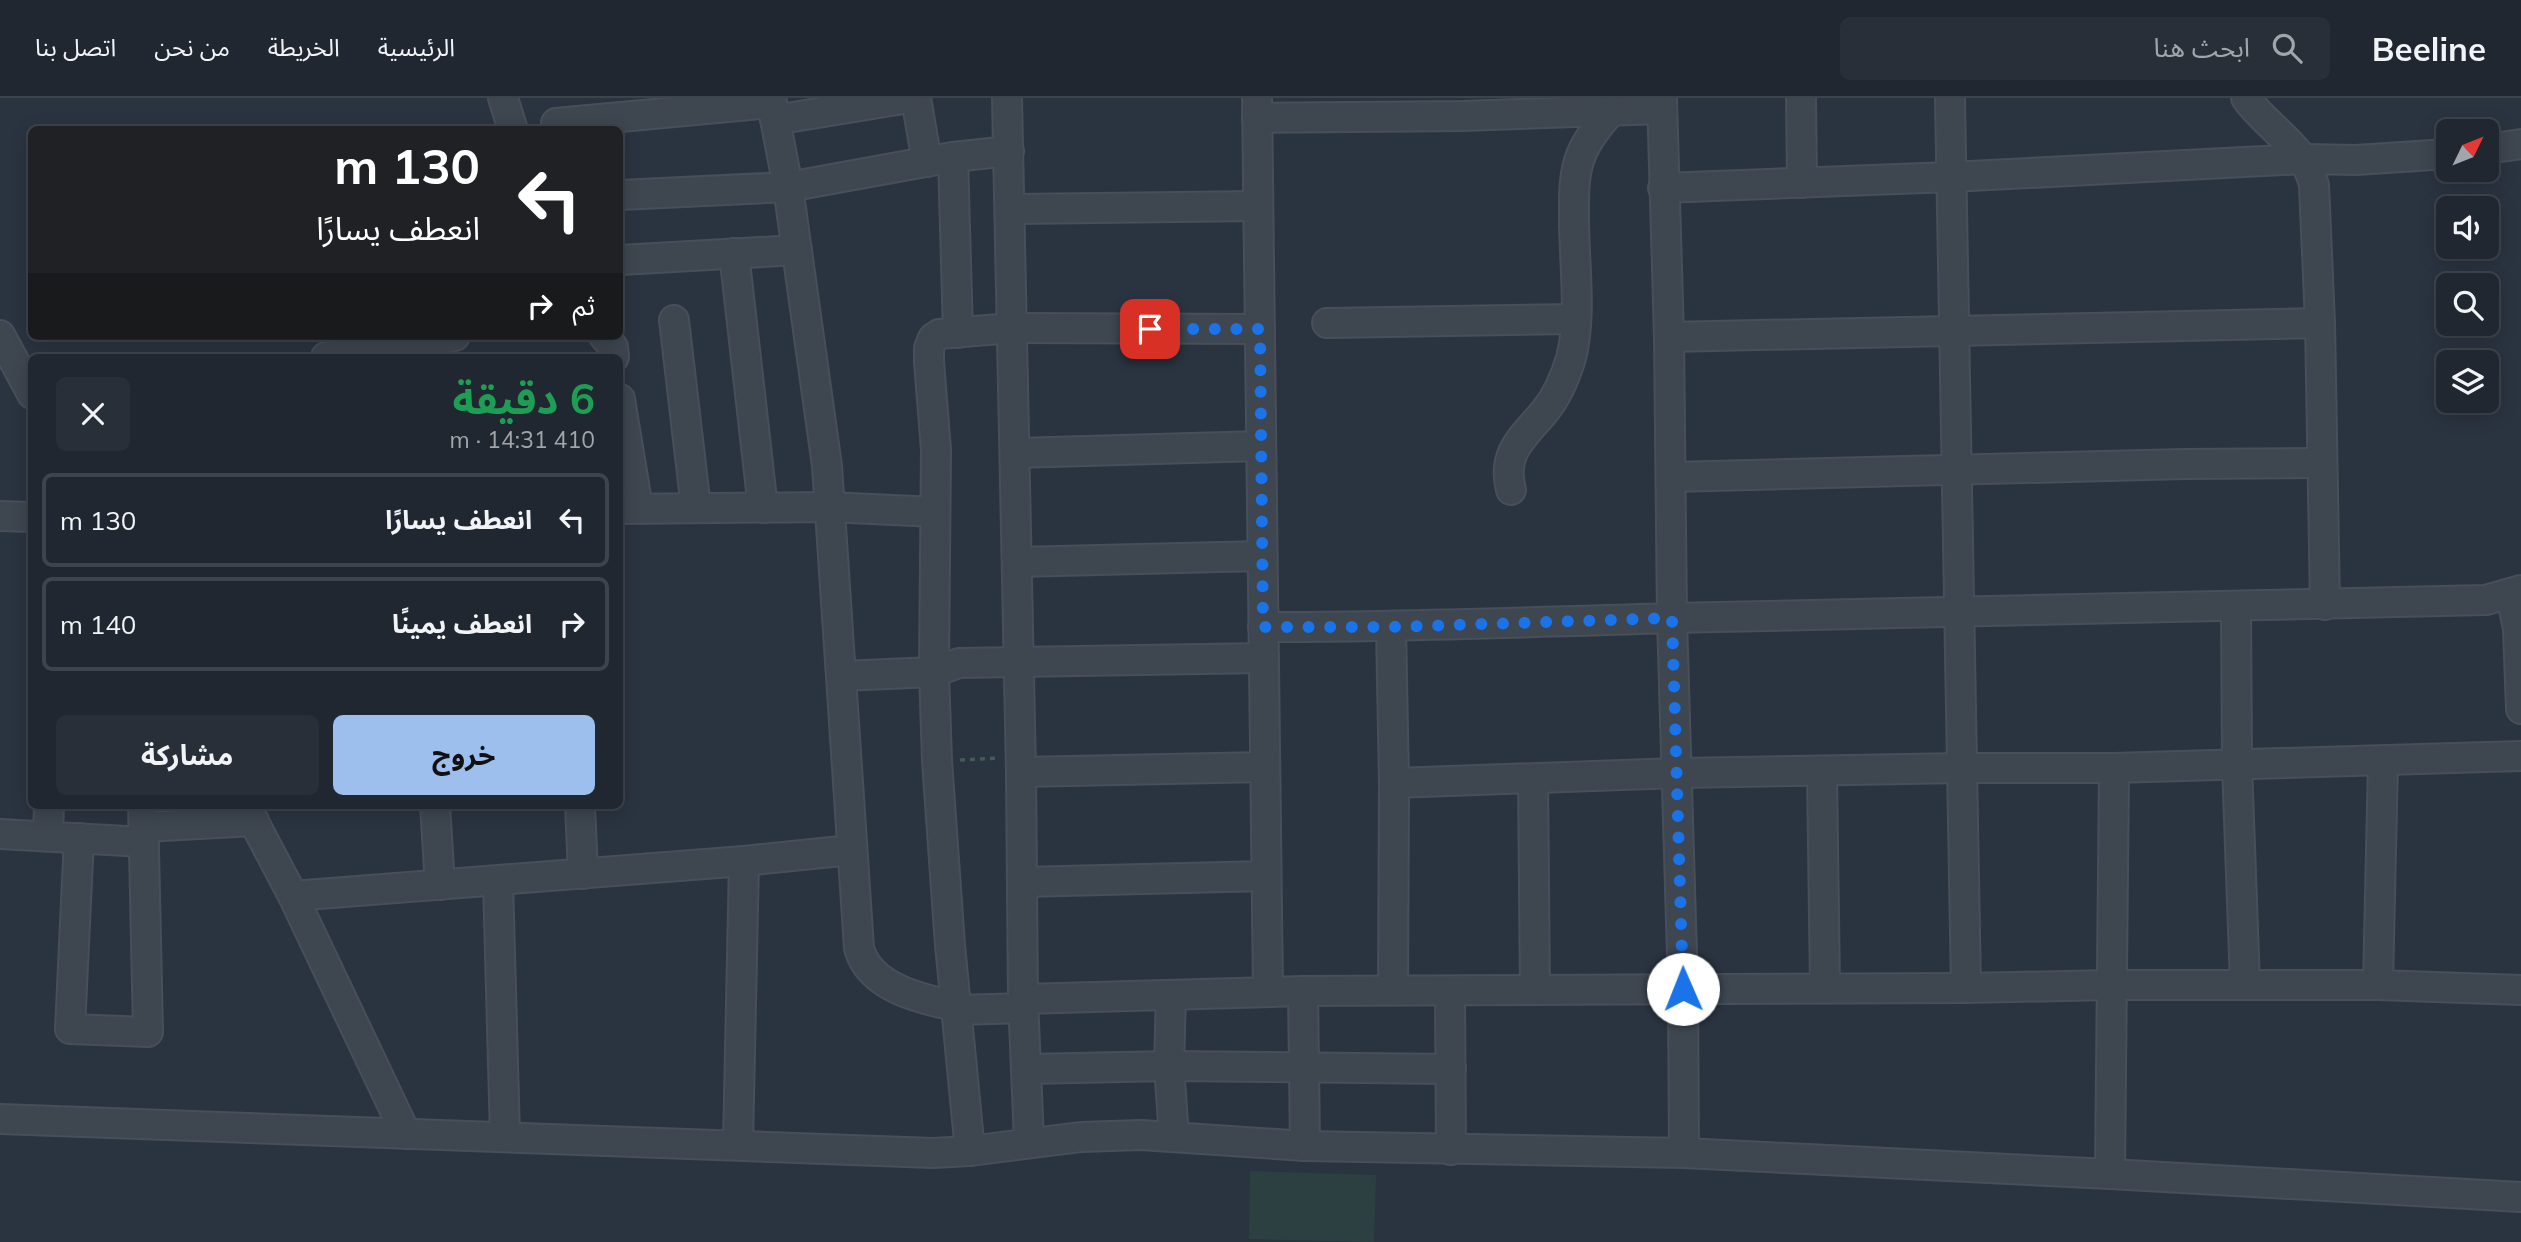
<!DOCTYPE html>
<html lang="ar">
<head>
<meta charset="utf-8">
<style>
  :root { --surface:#202730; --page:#282f38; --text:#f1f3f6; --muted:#a2a5ab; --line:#3d444c; --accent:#9cbfee }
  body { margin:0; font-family:Mulish,"Noto Sans Arabic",sans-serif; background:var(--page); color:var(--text); direction:rtl; height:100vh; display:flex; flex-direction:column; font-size:26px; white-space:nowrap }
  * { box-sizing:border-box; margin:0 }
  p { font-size:23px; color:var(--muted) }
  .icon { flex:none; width:38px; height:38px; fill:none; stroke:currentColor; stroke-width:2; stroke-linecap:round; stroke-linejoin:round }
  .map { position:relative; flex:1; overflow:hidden; direction:ltr }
  .side { position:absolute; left:28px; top:256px; width:595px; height:455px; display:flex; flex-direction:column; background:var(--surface); border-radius:10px; box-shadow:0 4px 18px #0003,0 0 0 2px var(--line); direction:rtl }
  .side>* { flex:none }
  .guide { position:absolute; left:28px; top:28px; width:595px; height:214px; border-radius:10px; box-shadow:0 4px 18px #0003,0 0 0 2px var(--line); direction:rtl; background:#202124; color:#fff; overflow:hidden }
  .needle { width:46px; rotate:47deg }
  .tools { position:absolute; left:2436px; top:21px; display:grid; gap:14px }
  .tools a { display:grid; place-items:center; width:63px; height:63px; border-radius:10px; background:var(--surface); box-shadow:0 4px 18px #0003,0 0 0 2px var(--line); font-size:35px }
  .pin { position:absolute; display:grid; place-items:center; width:60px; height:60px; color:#fff; margin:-30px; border-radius:14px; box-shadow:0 4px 10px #0006 }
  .me { position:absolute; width:77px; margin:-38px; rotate:359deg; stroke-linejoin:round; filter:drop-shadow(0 0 5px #0008) }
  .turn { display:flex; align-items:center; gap:24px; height:147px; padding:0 28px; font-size:32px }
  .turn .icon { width:91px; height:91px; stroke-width:2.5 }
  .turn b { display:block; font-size:49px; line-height:60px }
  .then { display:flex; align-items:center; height:66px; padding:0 28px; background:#0003; gap:14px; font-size:26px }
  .round { display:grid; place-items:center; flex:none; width:74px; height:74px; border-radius:10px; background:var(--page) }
  .overview { display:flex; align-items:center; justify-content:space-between; height:119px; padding:0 28px }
  h1 { font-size:42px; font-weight:700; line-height:52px; color:#1e9e55 }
  .primary-button { display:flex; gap:14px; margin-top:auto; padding:14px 28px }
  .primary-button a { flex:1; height:80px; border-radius:10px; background:var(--accent); color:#111; font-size:28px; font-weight:700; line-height:80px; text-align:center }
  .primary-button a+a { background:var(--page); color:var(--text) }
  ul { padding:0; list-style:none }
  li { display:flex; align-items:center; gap:21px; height:94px; margin:0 14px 10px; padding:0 14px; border:4px solid var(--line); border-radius:10px }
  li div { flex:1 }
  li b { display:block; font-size:26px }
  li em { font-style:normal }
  header { display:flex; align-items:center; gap:42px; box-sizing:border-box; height:98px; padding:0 35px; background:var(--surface); border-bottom:2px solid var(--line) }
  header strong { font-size:33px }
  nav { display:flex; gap:38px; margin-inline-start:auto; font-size:24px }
  .search { width:490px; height:63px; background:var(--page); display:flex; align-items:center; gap:18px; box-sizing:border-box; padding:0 24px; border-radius:10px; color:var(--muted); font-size:26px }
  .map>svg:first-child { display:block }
  .green { fill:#2c4041 }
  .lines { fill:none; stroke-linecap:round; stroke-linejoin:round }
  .minor-casing { stroke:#474f5a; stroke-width:32 }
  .path { stroke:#455959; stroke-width:3.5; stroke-dasharray:5 5; stroke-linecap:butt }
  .minor { stroke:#3e4650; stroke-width:28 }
  .route { stroke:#1a73e8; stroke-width:12; stroke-dasharray:0 21.6 }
</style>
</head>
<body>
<header>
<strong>Beeline</strong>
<div class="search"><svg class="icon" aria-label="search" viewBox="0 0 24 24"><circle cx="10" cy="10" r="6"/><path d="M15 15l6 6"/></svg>ابحث هنا</div>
<nav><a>الرئيسية</a><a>الخريطة</a><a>من نحن</a><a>اتصل بنا</a></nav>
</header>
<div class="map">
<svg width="2521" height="1144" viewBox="0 0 2521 1144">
  <rect width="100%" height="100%" fill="#2a3440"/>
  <polygon class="green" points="1250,1073 1376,1077 1374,1144 1249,1141"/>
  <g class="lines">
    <defs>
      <g id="minor">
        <polyline points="503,0 513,32"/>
        <polyline points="916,0 927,64"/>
        <polyline points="1007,0 1021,674 1023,901 1029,1044"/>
        <polyline points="1257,0 1268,894"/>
        <polyline points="1662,0 1669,239 1672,520 1683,891 1684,1055"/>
        <polyline points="1801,0 1802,85"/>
        <polyline points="1950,0 1966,890"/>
        <path d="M 2246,0 C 2268,31 2305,48 2314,87 L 2320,225 L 2325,507"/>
        <polyline points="1257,20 1463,18 1662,11"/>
        <polyline points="775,22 909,0"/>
        <polyline points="556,25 772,5"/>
        <polyline points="2487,51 2521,46"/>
        <polyline points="953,59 958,235"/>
        <polyline points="1663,90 1951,79 2304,61 2356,62 2448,56"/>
        <polyline points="620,97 788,89 771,0"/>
        <polyline points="1010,111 1258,108"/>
        <polyline points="734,155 763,410"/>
        <polyline points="620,162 797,152"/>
        <polyline points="674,222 696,410"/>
        <polyline points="1327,225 1576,221"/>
        <polyline points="0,237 32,296"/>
        <polyline points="604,238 613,249 614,259"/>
        <polyline points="1669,239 2320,225"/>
        <polyline points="326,259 417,250"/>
        <polyline points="412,259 422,246 455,238"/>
        <polyline points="620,301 638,410"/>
        <polyline points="1015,355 1261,348"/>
        <polyline points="1672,379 2185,366 2321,365"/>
        <path d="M 1511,392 C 1501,354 1524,339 1545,313 C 1558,297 1565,280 1571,260 C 1582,218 1574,165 1574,121 C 1574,99 1573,78 1581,57 C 1588,40 1600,26 1611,13"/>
        <polyline points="620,411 829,409 935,414"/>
        <polyline points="0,418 32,419"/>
        <polyline points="1017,464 1262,458"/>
        <polyline points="2511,496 2518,531 2521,611"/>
        <polyline points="2236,510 2237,666 2245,886"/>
        <path d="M 1263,529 C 1401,529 1538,524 1675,520 C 1945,514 2215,510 2486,502 L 2521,492"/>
        <polyline points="1391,529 1394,685 1393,891"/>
        <polyline points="841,578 934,574 936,352 929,264 929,250 933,240 939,236 1012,230 1260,231"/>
        <polyline points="1021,674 1265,669"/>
        <polyline points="1822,674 1825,890"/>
        <polyline points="1533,681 1535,891"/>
        <polyline points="1394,685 1678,675 1962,670 2114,670 2521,658"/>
        <polyline points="245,707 293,798 406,1036"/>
        <polyline points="435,707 440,787"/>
        <polyline points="580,707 583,776"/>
        <polyline points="144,729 254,723"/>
        <polyline points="0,736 144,744"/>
        <polyline points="48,738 49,707"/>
        <polyline points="79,740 70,931 148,934 143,707"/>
        <polyline points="498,783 505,1039"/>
        <polyline points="1022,784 1266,778"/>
        <polyline points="293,798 744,763 851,752"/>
        <polyline points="2378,887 2383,664"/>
        <polyline points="1303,893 1305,1048"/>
        <polyline points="1450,894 1451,1052"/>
        <polyline points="1171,897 1169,968 1174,1039"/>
        <polyline points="1023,901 1303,893 1966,890 2111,887 2378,887 2521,892"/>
        <path d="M 955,908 C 920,901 869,889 859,850 L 827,368 L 788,89 L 953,59 L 1009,53"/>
        <polyline points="955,912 1024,910"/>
        <polyline points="1027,971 1169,968 1451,971"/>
        <polyline points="0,1021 933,1055 970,1053 1081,1039 1141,1037 1305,1048 1684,1055 2110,1076 2521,1099"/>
        <polyline points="738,1047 744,763"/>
        <polyline points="970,1053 950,847 937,663 934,574 959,565 1264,560"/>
        <polyline points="2110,1076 2114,670"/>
      </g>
    </defs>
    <use href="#minor" class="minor-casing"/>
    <polyline class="path" points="960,662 998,660"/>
    <use href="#minor" class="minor"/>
  </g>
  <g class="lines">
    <polyline class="route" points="1150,231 1260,231 1263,529 1391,529 1672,520 1683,891"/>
  </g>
</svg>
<div class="tools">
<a><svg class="needle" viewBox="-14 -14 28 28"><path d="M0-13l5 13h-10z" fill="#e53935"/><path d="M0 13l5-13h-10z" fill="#a2a5ab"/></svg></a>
<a><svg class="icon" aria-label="sound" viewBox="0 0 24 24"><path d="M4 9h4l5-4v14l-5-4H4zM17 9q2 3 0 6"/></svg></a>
<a><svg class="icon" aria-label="search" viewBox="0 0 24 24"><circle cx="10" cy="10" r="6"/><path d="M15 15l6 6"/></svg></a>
<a><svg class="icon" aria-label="layers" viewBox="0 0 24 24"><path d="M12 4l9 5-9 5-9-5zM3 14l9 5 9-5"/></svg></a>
</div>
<div class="pin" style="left:1150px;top:231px;background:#d93025"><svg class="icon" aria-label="arrive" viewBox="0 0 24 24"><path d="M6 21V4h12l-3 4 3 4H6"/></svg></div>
<svg class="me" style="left:1683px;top:891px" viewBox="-20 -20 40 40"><circle r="19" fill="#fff"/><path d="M0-13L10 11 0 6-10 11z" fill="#1a73e8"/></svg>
<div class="guide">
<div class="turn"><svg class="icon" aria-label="left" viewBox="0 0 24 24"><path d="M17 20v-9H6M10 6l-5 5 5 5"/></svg><div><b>130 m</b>انعطف يسارًا</div></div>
<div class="then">ثم<svg class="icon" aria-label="right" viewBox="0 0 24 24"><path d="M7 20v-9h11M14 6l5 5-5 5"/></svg></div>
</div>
<section class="side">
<div class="overview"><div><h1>6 دقيقة</h1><p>410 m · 14:31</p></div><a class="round"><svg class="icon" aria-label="close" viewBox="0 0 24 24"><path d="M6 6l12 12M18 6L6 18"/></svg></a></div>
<ul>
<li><svg class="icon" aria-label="left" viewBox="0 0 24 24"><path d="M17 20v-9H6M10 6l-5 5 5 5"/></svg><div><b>انعطف يسارًا</b></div><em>130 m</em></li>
<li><svg class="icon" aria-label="right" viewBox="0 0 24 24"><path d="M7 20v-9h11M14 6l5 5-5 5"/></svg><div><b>انعطف يمينًا</b></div><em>140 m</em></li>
</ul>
<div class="primary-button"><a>خروج</a><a>مشاركة</a></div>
</section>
</div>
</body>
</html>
